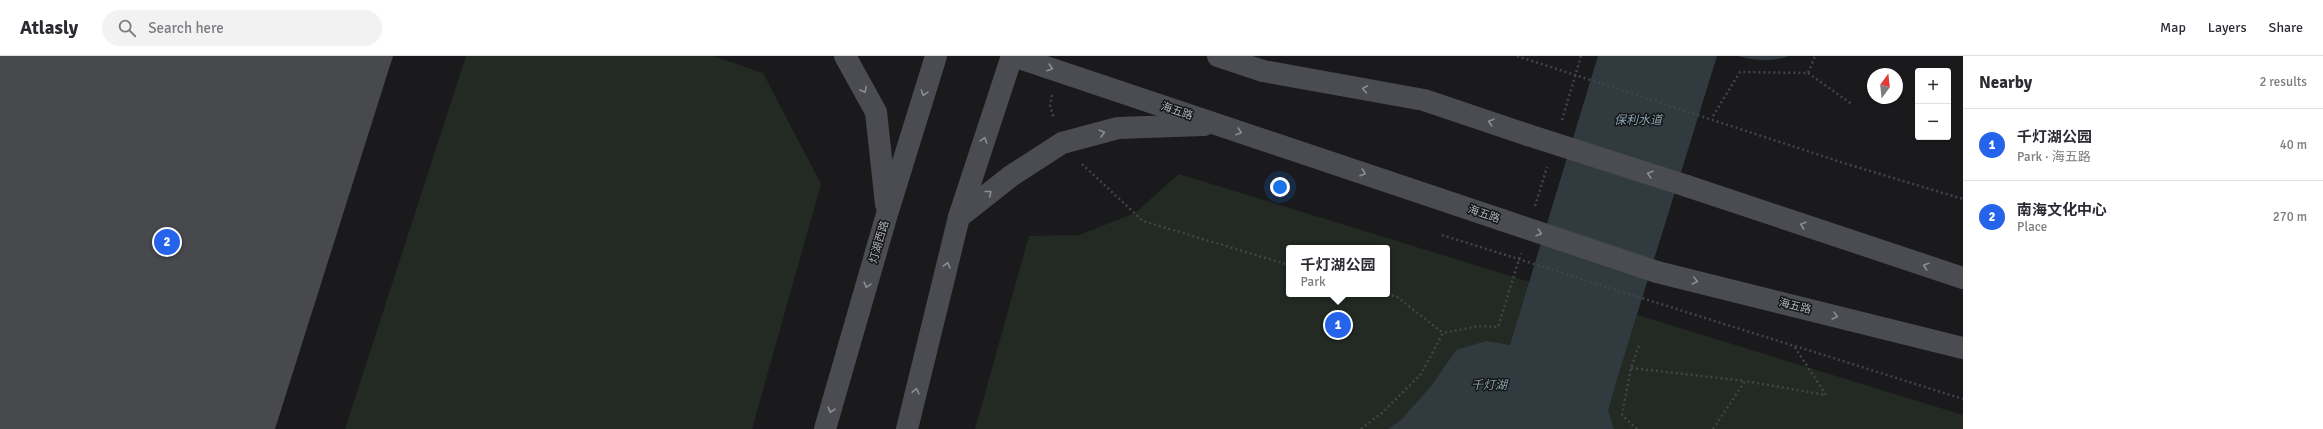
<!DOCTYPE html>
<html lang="en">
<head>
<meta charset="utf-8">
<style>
	:root { --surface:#fff; --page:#f2f2f3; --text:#2b2b33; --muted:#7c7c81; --line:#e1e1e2; --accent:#2563eb }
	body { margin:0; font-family:Signika,"Noto Sans SC",sans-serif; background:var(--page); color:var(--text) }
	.controls { position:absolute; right:12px; top:12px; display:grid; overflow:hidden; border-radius:4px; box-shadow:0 1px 3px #0004 }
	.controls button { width:36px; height:36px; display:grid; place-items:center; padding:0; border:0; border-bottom:1px solid var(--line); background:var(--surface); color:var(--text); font:20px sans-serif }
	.compass { position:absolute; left:1867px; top:12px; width:36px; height:36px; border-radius:50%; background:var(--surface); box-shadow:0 1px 3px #0004; rotate:15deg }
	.you { position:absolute; left:1280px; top:131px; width:14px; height:14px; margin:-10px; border:3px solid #fff; border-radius:50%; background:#1a73e8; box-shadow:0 0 0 6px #1a73e833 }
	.badge { display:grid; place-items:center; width:26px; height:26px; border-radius:50%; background:var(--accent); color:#fff; font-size:13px; font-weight:700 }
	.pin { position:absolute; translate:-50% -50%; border:2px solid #fff; box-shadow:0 1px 4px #0006 }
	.popup { position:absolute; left:1286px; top:189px; width:104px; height:52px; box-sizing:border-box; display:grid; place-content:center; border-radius:4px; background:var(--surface); filter:drop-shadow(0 1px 3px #0005); font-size:13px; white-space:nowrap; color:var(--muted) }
	.popup b { font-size:15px; color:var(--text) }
	.popup::after { content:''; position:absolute; left:50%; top:100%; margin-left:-8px; border:8px solid transparent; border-top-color:var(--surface) }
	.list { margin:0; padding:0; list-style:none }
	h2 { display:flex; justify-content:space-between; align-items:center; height:52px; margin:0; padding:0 16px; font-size:17px }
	h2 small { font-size:13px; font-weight:400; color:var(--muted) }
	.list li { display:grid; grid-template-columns:26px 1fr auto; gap:12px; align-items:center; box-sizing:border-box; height:72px; padding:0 16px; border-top:1px solid var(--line) }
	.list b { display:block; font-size:15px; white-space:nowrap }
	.list p { margin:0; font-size:13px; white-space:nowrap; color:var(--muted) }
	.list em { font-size:13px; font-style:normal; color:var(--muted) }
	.icon { flex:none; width:22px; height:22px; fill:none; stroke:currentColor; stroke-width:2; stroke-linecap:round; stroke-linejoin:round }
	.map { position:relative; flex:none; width:1963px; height:373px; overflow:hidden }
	header { display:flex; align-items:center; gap:24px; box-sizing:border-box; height:56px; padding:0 20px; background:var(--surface); border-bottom:1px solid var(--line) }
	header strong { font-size:19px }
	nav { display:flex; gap:22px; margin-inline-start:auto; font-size:14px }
	.search { width:280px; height:36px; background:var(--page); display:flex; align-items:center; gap:10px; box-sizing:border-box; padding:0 14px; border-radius:22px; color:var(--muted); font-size:15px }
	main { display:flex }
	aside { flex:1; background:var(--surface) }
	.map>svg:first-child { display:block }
</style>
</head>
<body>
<header>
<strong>Atlasly</strong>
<div class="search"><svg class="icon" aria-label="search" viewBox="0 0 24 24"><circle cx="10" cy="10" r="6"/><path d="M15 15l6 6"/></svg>Search here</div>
<nav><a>Map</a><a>Layers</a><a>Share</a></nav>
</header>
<main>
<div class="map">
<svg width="1963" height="373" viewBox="0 0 1963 373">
	<rect width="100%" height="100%" fill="#1a1a1c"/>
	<g fill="#222a23" fill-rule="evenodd">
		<polygon points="466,0 713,0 763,17 821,128 752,373 345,373"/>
		<path d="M1179 118 1963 359V373H975L1029 180 1079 179 1135 157ZM1289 192H1387V238H1289Z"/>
	</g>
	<g fill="#313a3f">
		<polygon points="1598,0 1717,0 1617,323 1608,355 1614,373 1388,373 1401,364 1432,329 1456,294 1486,285 1510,289"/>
		<path d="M1738 0H1789C1772 6 1756 5 1738 0Z"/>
	</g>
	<polygon fill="#47494c" points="0,0 393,0 275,373 0,373"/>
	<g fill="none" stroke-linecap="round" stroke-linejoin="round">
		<g stroke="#424448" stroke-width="2.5" stroke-dasharray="2 3" stroke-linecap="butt">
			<polyline points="1808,17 1853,49"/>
			<polyline points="1052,39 1050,49 1054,63"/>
			<polyline points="1713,60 1740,16 1808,17 1815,0"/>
			<polyline points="1562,64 1581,0"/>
			<polyline points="1082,108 1143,165 1289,209"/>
			<polyline points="1850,109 1963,143"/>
			<polyline points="1535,150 1547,111"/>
			<polyline points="1387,238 1397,241 1443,277"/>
			<polyline points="1795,290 1963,343"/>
			<polyline points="1631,312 1745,325"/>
			<polyline points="1361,373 1383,356 1421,318 1443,277 1479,270 1498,271 1521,197"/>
			<polyline points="1637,373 1622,359 1631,312 1639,289"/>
			<polyline points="1713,373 1745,325 1826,339 1794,290"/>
		</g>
		<g stroke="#4a4c51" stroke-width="22">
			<polyline points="845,0 876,56 886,148"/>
			<polyline points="1013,0 1502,164"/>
			<polyline points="1218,0 1263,15 1424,44 1528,79"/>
			<polyline points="1687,130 1963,222"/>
			<polyline points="959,161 1011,120 1062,87 1118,72 1204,69"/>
			<polyline points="1657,216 1963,292"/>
			<polyline points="825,373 887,158 936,0"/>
			<polyline points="907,373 959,161 1012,0"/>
		</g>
		<g stroke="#424448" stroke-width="2.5" stroke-dasharray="2 3" stroke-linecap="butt">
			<polyline points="1517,0 1850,109"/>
			<polyline points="1442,179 1794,290"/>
		</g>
		<g stroke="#4a4c51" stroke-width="22">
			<polyline points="1528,79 1687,130"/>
			<polyline points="1502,164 1657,216"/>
		</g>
	</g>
	<defs><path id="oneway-chevron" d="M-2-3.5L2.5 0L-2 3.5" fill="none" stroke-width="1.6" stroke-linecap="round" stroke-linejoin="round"/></defs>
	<g stroke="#8b8f95">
		<use href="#oneway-chevron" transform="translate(1050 12) rotate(18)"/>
		<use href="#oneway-chevron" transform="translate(1365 33) rotate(-170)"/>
		<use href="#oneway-chevron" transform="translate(864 34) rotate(61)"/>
		<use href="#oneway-chevron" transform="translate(924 37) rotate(107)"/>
		<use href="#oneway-chevron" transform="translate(1491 66) rotate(-162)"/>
		<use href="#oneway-chevron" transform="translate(1239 76) rotate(19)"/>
		<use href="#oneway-chevron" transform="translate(1102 77) rotate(-15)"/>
		<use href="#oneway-chevron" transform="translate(984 84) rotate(-72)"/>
		<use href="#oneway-chevron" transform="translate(1363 117) rotate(19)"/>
		<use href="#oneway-chevron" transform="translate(1650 118) rotate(-162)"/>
		<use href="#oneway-chevron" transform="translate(989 137) rotate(-39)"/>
		<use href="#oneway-chevron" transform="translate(1803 169) rotate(-162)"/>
		<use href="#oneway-chevron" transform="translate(1539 177) rotate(18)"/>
		<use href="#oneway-chevron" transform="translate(947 209) rotate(-76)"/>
		<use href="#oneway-chevron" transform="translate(1926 210) rotate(-162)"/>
		<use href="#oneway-chevron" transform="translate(1695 225) rotate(14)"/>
		<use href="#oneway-chevron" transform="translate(867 229) rotate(106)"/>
		<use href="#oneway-chevron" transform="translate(1835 260) rotate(14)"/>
		<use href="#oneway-chevron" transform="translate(916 335) rotate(-77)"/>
		<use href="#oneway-chevron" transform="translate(831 354) rotate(106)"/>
	</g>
	<g text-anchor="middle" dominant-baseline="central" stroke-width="3" stroke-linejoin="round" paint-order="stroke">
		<g font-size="11" fill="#aeb3ba" stroke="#151517">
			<text transform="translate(1177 55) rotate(19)">海五路</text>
			<text transform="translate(1484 158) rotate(19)">海五路</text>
			<text transform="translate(879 186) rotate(-74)">灯湖西路</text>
			<text transform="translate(1795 250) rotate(14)">海五路</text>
		</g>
		<g font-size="12" font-style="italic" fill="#88a3b2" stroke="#151517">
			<text x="1638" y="64">保利水道</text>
			<text x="1489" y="329">千灯湖</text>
		</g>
	</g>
</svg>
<div class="controls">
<button>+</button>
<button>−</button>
</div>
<svg class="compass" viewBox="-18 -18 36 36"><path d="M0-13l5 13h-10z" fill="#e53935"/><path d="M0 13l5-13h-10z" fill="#7c7c81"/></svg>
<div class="you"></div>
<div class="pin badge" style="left:1338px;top:269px">1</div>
<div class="popup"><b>千灯湖公园</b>Park</div>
<div class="pin badge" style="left:167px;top:186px">2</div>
</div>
<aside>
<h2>Nearby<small>2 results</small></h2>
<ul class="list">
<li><span class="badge">1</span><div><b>千灯湖公园</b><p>Park · 海五路</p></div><em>40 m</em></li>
<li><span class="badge">2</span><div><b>南海文化中心</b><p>Place</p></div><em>270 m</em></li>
</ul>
</aside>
</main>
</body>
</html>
